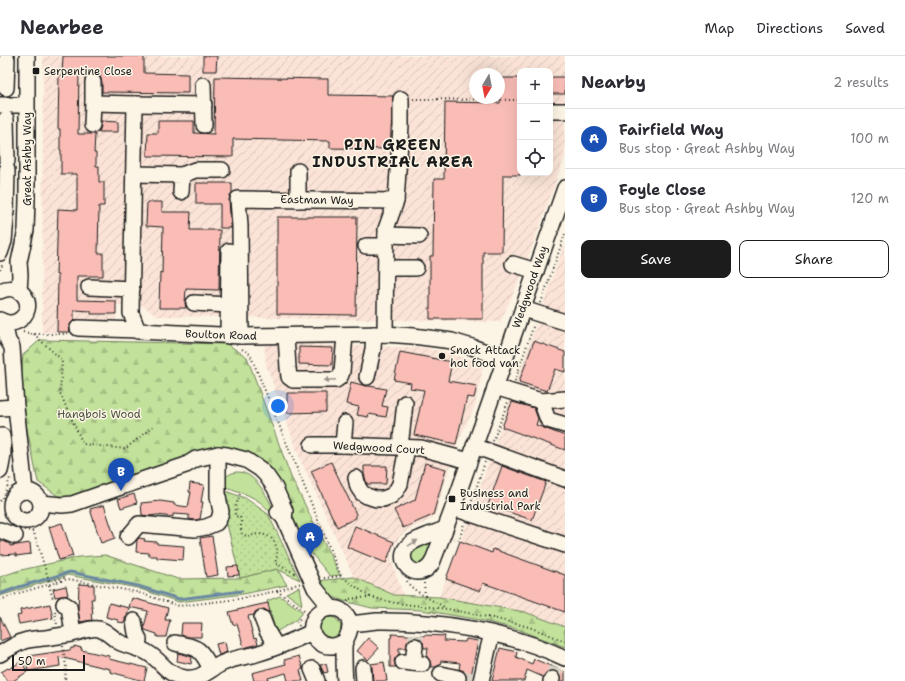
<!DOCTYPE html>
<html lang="en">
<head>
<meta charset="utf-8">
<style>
	:root { --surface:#fff; --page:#f7f7f7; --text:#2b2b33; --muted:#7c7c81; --line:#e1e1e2; --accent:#1c1c1c }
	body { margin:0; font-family:"Shantell Sans",sans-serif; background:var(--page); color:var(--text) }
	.controls { position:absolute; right:12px; top:12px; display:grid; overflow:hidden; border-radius:8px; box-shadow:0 4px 16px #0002 }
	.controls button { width:36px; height:36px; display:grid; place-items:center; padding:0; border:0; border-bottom:1px solid var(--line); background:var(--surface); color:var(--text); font:20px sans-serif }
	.compass { position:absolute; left:469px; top:12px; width:36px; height:36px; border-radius:50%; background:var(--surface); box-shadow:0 4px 16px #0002; rotate:190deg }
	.scale { position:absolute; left:12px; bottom:10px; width:73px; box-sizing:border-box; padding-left:4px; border:2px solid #1c1c1c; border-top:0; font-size:11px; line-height:14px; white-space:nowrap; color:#1c1c1c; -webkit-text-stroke:3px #fcf5e5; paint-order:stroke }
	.you { position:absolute; left:278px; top:350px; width:14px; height:14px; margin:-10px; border:3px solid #fff; border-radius:50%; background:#1a73e8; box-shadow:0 0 0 6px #1a73e833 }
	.badge { display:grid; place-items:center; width:26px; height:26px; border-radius:50%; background:var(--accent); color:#fff; font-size:13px; font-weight:700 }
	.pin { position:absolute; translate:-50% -33px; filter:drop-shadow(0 1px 2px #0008) }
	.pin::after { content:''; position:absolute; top:21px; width:14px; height:12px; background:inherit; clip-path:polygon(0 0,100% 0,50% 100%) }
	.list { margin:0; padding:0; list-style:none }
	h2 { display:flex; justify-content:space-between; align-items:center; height:52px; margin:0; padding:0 16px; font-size:17px }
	h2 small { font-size:13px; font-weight:400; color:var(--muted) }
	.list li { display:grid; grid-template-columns:26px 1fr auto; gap:12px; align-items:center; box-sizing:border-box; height:60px; padding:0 16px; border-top:1px solid var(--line) }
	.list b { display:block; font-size:15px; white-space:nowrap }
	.list p { margin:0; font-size:13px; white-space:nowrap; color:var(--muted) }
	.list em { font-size:13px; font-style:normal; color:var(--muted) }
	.actions { display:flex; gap:8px; padding:12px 16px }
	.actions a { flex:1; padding:9px 0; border:1px solid var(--accent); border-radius:8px; text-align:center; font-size:14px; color:var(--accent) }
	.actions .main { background:var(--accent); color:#fff }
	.icon { flex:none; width:22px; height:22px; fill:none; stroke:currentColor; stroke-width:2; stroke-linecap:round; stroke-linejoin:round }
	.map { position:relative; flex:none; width:565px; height:625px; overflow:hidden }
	header { display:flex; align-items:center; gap:24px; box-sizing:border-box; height:56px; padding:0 20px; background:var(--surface); border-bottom:1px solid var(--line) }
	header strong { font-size:19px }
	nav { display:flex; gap:22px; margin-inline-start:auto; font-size:14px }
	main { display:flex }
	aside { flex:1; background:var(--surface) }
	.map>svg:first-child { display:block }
</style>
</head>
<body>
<header>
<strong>Nearbee</strong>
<nav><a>Map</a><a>Directions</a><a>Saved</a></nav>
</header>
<main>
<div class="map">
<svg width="565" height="625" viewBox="0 0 565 625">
	<defs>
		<pattern id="industrial-furrows" width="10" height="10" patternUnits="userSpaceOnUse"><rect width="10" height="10" fill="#fbe4d7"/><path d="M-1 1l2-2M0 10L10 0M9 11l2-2" fill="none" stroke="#d7c3b8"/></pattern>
		<pattern id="forest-firs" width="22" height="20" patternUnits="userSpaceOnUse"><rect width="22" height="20" fill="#c2e29b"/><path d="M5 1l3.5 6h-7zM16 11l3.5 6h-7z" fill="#a6c185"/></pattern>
		<pattern id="park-dots" width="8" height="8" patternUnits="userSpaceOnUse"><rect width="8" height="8" fill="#c2e29b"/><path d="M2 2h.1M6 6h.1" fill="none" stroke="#a6c185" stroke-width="1.8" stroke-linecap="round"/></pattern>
	</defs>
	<rect width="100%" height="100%" fill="#fcf5e5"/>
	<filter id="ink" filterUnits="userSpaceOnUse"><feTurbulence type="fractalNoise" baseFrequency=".025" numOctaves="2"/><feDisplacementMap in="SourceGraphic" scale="8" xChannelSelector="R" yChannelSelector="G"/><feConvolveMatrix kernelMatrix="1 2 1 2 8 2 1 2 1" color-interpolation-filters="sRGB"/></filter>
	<g filter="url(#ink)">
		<g fill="url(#industrial-furrows)" fill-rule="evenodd">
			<path d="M43 0H565V100L522 219 500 266 157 260 141 249H117L115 278 42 276ZM520 15H550V117H520ZM475 18H499V42H475Z"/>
			<polygon points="565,186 565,571 525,556 439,541 446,523 475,446"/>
			<polygon points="264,287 406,291 425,292 445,296 484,308 475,350 457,388 435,459 432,463 406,475 399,481 394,491 391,499 392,506 403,539 394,539 354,521 300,403 266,309"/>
		</g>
		<g fill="#c2e29b" stroke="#6f7f5c">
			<path d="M236 416C255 415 266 439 274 454L270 456C259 441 239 435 222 430 224 422 227 418 236 416Z"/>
			<polygon points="431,485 433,488 426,506 418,510 410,505 411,496 413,493"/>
			<polygon points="299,531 302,549 286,537"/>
			<polygon points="280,540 302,555 302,558 296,564 276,576 267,545"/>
			<circle cx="330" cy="572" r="11"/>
		</g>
		<g fill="url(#forest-firs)" stroke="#6f7f5c">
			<polygon points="40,284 227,288 247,301 291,421 340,519 330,520 302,486 281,428 268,409 245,397 82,442 58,440 38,426 20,339 23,299"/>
			<polygon points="105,499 178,523 240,522 277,513 287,529 243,538 179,546 137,532 68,519 19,534 0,540 0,521 17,515 79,501"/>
			<polygon points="354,521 394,539 439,541 525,556 565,571 565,591 517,573 475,563 421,554 372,552 344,545 330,540 317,525"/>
		</g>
		<polygon fill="url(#park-dots)" stroke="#6f7f5c" points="225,435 245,442 268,458 300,524 277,513 240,522 225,460"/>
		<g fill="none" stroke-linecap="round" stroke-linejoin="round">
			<polyline stroke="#6b87a2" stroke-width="3" points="0,538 19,531 70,516 138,530 179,543 242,535"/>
		</g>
		<g fill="#f9bdb6" stroke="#1c1c1c">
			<polygon points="63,0 144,0 144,17 188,18 188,37 102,36 102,26 100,20 100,14 79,14 78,78 95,78 94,97 96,97 96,110 99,110 99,126 104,126 104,150 99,150 98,197 103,197 103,220 77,220 77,244 116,245 116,258 91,258 91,255 74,254 74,264 71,267 69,271 70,276 57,276 58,219 56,219 58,153 77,154 77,118 61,118 61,94 60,94 60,73 58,73 59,19 62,19"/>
			<polygon points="203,0 217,0 216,15 203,15"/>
			<polygon points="215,21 328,23 328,39 393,40 390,93 330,92 330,85 233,83 233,101 147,100 148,77 158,77 158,65 194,65 194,77 214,78"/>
			<rect x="550" y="21" width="15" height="17"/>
			<polygon points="500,22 520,22 520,119 503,119 502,196 483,196 483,263 430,263 430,200 433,200 434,123 444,123 445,46 500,47"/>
			<polygon points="101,65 118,66 118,76 99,76 101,70"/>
			<polygon points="196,127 232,127 232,137 230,139 229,144 231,172 220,172 220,148 196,148"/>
			<polygon points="147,146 162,146 162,156 191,156 190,174 220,174 219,234 186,233 185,247 186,252 159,252 160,216 162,217 163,171 146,170"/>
			<polygon points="277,161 357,161 356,259 277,258"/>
			<polygon points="534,285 565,296 565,316 555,313 547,335 519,326"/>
			<polygon points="299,291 333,292 332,309 299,308"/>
			<polygon points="400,296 452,306 448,325 477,330 474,342 467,341 456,388 414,379 424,334 410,332 411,327 394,324"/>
			<polygon points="351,326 366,330 369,330 386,333 382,350 388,351 386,361 369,358 368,361 357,359 359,351 346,348"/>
			<polygon points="287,337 326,337 326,356 287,357"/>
			<polygon points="512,346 534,352 538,363 536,369 565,380 565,394 502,371"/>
			<polygon points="331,406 356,458 356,462 337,471 311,415"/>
			<polygon points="425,407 446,413 433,459 403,472 394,454 415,444"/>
			<polygon points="364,410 387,410 386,428 367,428 364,418"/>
			<polygon points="502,410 546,426 532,464 488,449"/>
			<polygon points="190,427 204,429 201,446 203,446 200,463 195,464 189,463 189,459 173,458 173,461 157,459 149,460 142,459 141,447 160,445 174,447 174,449 188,451 191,436 189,436"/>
			<polygon points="134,438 137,447 121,452 118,443"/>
			<polygon points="104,449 115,482 101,487 90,453"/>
			<polygon points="62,467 73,500 59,504 49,471"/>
			<polygon points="355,470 394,486 386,507 347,491"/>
			<polygon points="212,480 218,519 206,521 200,482"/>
			<polygon points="139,482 145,483 144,485 157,486 157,488 184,490 183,504 157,502 157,500 149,500 149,497 136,496 137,484"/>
			<polygon points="0,485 3,485 10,488 10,490 30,487 31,498 16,500 16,498 0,499"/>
			<polygon points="460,485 492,497 493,493 565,519 565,556 483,527 480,535 446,523"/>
			<polygon points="238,510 239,519 228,520 227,511"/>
			<polygon points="79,528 94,529 94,543 91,543 93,558 91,557 92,564 80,566 78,554"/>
			<polygon points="66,530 68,539 55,541 53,533"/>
			<polygon points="132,542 168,552 165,564 170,564 166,581 157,581 157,578 145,574 144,571 148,555 129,551"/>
			<polygon points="109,547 129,552 127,559 125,562 125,567 118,566 118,564 106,561"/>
			<polygon points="268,547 270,556 269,556 264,553 259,554 255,556 254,559 248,560 254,583 256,582 258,588 244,592 237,568 233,569 229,556 254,550"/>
			<polygon points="50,548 53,562 19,568 17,560 21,559 20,554"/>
			<polygon points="0,561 10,581 0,585"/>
			<polygon points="182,567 202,567 201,581 189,581 181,579"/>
			<polygon points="392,578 424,580 424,579 445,580 444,585 465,586 466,583 478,585 470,625 466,625 466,619 464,615 459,613 460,607 441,605 440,609 435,611 430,611 431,609 430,605 427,601 428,592 424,592 423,586 420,583 416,581 412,582 408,584 406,592 399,592 399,598 396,601 394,605 396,611 390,611 390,582 391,582"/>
			<polygon points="368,582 379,592 368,604 357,595"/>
			<polygon points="225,586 227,596 219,599 216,588"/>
			<polygon points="74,590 82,592 81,594 109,600 109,603 147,612 144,625 110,616 110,613 59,601 60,610 28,615 26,603 29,601 28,600 70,594 71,592 74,592"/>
			<polygon points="500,592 517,596 516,601 532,608 534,603 565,616 565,625 561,625 561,622 559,618 556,615 552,614 547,616 543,621 527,614 524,625 492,625"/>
			<polygon points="178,597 192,601 191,608 177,605"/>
			<polygon points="299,600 303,613 300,614 303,625 288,625 286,617 268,622 269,625 254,625 252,617 286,608 284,604"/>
			<polygon points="22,605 27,616 13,625 7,625 1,616 8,612 9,613"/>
			<polygon points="384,606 387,625 373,625 372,611 371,608"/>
			<polygon points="326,608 328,616 324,617 320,609"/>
		</g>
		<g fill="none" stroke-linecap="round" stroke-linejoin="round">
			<g stroke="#dad4c7" stroke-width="15" stroke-dasharray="15 8" stroke-linecap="butt">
				<polyline points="415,590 416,579"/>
				<polyline points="458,622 472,624"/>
				<polyline points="552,623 556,612"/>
			</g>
			<defs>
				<g id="minor">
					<polyline points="203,29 204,69"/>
					<polyline points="6,32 7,3"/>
					<polyline points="93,47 135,48 204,49"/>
					<polyline points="135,48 131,257 138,275 241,280 385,278 413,280 452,285 472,291 505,303"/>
					<polyline points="0,49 26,49"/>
					<polyline points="550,55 565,55"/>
					<polyline points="6,63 7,105"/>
					<polyline points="92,69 93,47 93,26"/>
					<polyline points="134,118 182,119 181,136"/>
					<polyline points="182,119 195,114 222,114"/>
					<polyline points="298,144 298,115"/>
					<polyline points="6,156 7,114"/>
					<polyline points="386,179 419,180"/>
					<polyline points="366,190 386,190"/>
					<polyline points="0,197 4,185 6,162"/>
					<polyline points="513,208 536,215"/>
					<polyline points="386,212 416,212"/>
					<polyline points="89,231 132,233"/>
					<path d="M0 235C22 224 39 252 18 265 12 268 6 268 0 264"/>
					<polyline points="19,235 20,219 19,206 26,174 27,144 27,0"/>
					<polyline points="194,247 228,249"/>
					<polyline points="523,253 565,266"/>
					<polyline points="4,266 8,285 12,291 16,351 25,435"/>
					<polyline points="78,272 138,274"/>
					<polyline points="385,278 386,173 396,145 401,70 401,43"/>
					<polyline points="228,280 229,195"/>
					<polyline points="241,280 240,170 238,143 396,145"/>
					<polyline points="286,280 288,312 289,321 293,324 336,324 340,321 342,316 345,279"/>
					<polyline points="367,321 373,293 374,278"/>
					<polyline points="495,331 541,345 565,343"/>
					<polyline points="541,345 548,364 565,369"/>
					<polyline points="0,352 16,351"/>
					<polyline points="312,389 343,389 421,392 469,405"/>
					<polyline points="343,389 345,367"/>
					<polyline points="474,390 565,423"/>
					<polyline points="400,391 405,347"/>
					<path d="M0 415C3 403 4 391 2 380"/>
					<polyline points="356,422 358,431 362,437 367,440 376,443 383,443 391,440 396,435 400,428 407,392"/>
					<circle cx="26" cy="450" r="15"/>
					<polyline points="41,447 62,449 72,448 118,432 186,409 196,403 218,398 227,399 246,404 260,413 266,419 275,432 285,455 284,462"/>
					<polyline points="453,452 565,489"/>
					<polyline points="278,456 284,462 315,532 331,552"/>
					<path d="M445 473C435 477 417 482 410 488 391 503 417 530 432 507 439 489 446 471 453 452L565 132"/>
					<polyline points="0,474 15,480"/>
					<polyline points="128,481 139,468 195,473 206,471 216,467 219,463 221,456 218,440 218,398"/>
					<polyline points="64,548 69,551 73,577"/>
					<polyline points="262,562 267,575 276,590"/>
					<polyline points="134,565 136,577 139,583 138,593"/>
					<path d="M350 568C359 567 368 566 377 565 438 564 510 576 565 602"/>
					<path d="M344 586C340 588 336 590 332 590 321 591 310 581 312 569 315 548 347 546 350 568 351 575 347 580 345 586 344 588 344 592 344 595 344 605 344 615 345 625"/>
					<path d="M175 587C198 592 200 591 211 613"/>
					<path d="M0 598C8 593 16 588 24 585 33 582 42 583 51 581 58 580 65 579 72 578 81 576 90 571 99 573 107 575 112 582 119 586 128 591 139 591 148 597 162 605 166 619 185 622 202 624 209 613 223 607 232 603 243 601 253 599 273 593 293 585 312 576"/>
					<polyline points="403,606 422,608"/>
					<polyline points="413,607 415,590"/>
					<polyline points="363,612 364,625"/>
					<polyline points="312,613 317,625"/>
					<polyline points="441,618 458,622"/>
					<polyline points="481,625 488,593 492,578"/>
					<polyline points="551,625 552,623"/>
				</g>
			</defs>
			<use href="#minor" stroke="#1c1c1c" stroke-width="18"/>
			<g stroke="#1c1c1c" stroke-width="2" stroke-dasharray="1 3" stroke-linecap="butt">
				<polyline points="413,43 520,44"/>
				<polyline points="0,214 3,208"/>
				<polyline points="541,247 565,178"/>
				<polyline points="23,276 34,278 68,278"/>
				<polyline points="34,278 40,284 62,304 60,337 83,388 125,393 155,369"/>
				<polyline points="242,293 250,298 341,520 370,541"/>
				<polyline points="515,325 534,268"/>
				<polyline points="493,385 508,346"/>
				<path d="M240 438 236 449 235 460 240 461C242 467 240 473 242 478L248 481C267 472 283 486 275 507L286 513 295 517"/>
				<polyline points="0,445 4,441 10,422"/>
				<polyline points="472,445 485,406"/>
				<polyline points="24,474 32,475 34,477 49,525 64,522 65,524"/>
				<polyline points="454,482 459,484 464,468"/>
				<polyline points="324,522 341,520"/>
				<path d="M407 525C411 535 436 546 446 552"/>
				<polyline points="424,527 425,540"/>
				<polyline points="49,529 53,543"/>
				<polyline points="277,535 304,554"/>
				<polyline points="0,544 19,537 68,523 136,536 179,550 238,543 277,535 301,527"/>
				<polyline points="348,545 348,543 370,541 395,547 448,553 493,562 529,571 565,585"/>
				<polyline points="55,555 57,569"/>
				<polyline points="299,570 297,565 301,562"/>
				<polyline points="63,590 66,611 65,625"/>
			</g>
			<use href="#minor" stroke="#fcf5e5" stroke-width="15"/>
		</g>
		<defs><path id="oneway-solid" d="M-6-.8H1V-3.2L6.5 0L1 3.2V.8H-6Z"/></defs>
		<g fill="#97938b">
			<use href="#oneway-solid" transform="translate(330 324) rotate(178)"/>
			<use href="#oneway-solid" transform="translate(413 487) rotate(-31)"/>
		</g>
	</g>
	<g fill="#1c1c1c" stroke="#fcf5e5" stroke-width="1.5">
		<rect x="32" y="11" width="8" height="8" rx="2"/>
		<circle cx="442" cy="300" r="4"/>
		<rect x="448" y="439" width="8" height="8" rx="2"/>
	</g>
	<g text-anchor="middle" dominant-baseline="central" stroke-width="3" stroke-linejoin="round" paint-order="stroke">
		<g font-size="11" fill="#1c1c1c" stroke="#fcf5e5" text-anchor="start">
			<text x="44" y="15">Serpentine Close</text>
			<text x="450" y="294">Snack Attack<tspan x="450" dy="13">hot food van</tspan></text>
			<text x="460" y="437">Business and<tspan x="460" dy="13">Industrial Park</tspan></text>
		</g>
		<g font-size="11" fill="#1c1c1c" stroke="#fcf5e5">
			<text transform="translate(27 103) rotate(-90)">Great Ashby Way</text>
			<text transform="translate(317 144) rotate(1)">Eastman Way</text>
			<text transform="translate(530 231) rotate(-71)">Wedgwood Way</text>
			<text transform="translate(221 279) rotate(2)">Boulton Road</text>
			<text transform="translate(379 392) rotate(3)">Wedgwood Court</text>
		</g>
		<g font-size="11" fill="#4e5742" stroke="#fcf5e5">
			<text x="99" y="358">Hangbois Wood</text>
		</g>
		<g font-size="15" font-weight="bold" letter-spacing="1" fill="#1c1c1c" stroke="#fcf5e5">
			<text x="393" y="89">PIN GREEN<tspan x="393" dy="17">INDUSTRIAL AREA</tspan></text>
		</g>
	</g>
</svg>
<div class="controls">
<button>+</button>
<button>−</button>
<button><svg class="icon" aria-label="locate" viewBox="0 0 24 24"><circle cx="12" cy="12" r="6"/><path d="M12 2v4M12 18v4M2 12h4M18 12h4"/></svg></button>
</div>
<svg class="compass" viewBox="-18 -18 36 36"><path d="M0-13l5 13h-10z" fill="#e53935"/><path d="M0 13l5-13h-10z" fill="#7c7c81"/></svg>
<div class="scale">50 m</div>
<div class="you"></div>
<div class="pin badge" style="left:310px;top:500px;background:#1a4fb4">A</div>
<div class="pin badge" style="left:121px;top:435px;background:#1a4fb4">B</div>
</div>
<aside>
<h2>Nearby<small>2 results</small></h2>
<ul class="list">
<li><span class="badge" style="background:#1a4fb4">A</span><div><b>Fairfield Way</b><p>Bus stop · Great Ashby Way</p></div><em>100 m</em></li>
<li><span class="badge" style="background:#1a4fb4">B</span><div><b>Foyle Close</b><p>Bus stop · Great Ashby Way</p></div><em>120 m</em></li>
</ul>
<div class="actions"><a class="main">Save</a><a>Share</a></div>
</aside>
</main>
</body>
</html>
